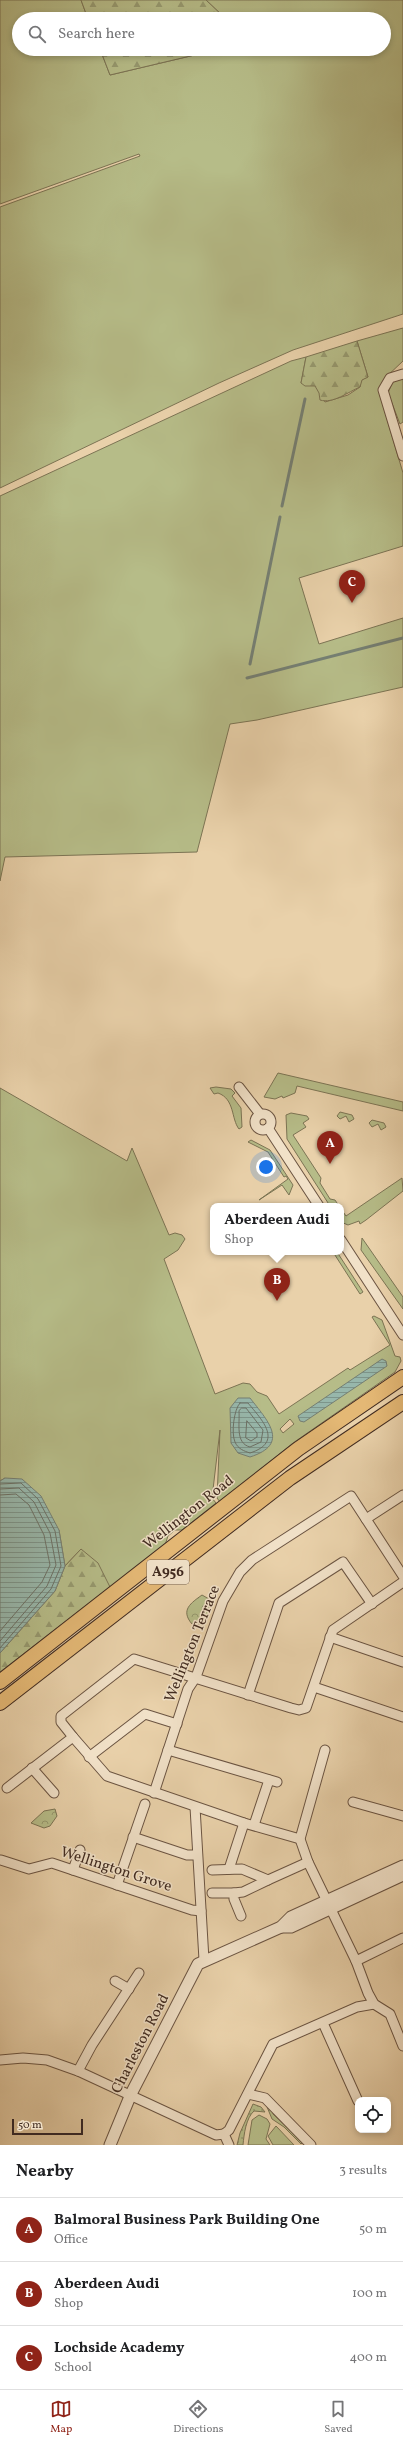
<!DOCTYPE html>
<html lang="en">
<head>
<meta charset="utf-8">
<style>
	:root { --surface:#fff; --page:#f2f2f2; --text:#202124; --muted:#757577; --line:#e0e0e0; --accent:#8f2418 }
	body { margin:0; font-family:Vollkorn,serif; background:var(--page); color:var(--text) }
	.controls { position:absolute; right:12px; bottom:12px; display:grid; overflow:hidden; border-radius:8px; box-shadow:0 2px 6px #0003 }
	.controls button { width:36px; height:36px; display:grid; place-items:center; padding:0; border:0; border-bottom:1px solid var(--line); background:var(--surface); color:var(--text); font:20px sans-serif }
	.scale { position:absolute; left:12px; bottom:10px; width:71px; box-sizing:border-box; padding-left:4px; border:2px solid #412b20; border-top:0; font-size:11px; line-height:14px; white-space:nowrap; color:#412b20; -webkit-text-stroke:3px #f1e1c8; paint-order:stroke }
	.you { position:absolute; left:266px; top:1167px; width:14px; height:14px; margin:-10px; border:3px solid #fff; border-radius:50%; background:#1a73e8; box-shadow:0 0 0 6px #1a73e833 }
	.badge { display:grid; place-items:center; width:26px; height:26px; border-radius:50%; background:var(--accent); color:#fff; font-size:13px; font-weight:700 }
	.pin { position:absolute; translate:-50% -33px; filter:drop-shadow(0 1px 2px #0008) }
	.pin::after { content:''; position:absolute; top:21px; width:14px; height:12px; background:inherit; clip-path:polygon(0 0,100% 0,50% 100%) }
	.popup { position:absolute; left:210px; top:1203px; width:134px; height:52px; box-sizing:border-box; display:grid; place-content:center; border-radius:8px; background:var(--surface); filter:drop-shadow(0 1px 3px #0005); font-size:13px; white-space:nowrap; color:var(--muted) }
	.popup b { font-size:15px; color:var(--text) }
	.popup::after { content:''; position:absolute; left:50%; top:100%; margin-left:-8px; border:8px solid transparent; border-top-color:var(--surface) }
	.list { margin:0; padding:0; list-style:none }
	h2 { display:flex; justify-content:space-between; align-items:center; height:52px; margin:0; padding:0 16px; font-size:17px }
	h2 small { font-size:13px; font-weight:400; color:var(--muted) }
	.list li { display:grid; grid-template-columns:26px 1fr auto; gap:12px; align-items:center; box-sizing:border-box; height:64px; padding:0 16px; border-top:1px solid var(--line) }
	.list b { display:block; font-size:15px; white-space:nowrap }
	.list p { margin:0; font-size:13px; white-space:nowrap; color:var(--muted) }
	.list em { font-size:13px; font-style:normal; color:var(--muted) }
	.icon { flex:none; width:22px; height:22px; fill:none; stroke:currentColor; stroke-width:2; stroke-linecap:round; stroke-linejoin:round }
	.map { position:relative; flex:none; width:403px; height:2145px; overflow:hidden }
	.search { position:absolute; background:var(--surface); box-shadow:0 2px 6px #0003; left:12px; right:12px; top:12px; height:44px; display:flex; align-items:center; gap:10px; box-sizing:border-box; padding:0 14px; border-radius:22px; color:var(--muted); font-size:15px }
	.sheet { height:244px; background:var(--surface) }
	nav { display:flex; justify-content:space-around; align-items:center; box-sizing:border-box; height:56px; border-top:1px solid var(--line); background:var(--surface); font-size:11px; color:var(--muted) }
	nav a { display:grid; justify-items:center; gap:2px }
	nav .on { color:var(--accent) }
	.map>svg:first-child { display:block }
</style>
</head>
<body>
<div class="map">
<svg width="403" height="2145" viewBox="0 0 403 2145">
	<defs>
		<pattern id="forest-firs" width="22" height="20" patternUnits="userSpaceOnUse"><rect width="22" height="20" fill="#b6bc88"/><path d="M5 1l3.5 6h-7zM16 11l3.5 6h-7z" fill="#96996f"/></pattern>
		<pattern id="park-crowns" width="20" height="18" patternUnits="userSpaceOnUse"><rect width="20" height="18" fill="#b6bc88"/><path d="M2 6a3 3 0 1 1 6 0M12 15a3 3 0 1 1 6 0" fill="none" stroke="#96996f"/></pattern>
		<pattern id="garden-dots" width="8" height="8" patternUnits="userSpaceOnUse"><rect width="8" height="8" fill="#b6bc88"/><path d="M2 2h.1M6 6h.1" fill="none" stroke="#96996f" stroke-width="1.8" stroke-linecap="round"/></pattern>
		<pattern id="water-rules" width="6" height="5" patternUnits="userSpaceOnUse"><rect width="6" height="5" fill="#97b7ab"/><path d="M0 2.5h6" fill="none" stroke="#7d958b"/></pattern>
	</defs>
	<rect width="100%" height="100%" fill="#e9d1aa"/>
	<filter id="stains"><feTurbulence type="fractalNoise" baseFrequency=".005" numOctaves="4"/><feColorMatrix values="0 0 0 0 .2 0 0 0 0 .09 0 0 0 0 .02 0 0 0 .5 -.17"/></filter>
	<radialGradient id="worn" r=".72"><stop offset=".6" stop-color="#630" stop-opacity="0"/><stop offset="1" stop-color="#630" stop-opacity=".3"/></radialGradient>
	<g fill="#b6bc88" stroke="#7c7454" fill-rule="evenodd">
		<polygon points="0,0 81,0 88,19 19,19 19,49 100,49 110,75 220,49 384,49 384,19 226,19 206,0 403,0 403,314 293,350 219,383 0,488 0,207 140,156 139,154 0,204"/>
		<polygon points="403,328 403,361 384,379 379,392 403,473 403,546 299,578 319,644 403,618 403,687 257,720 230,724 197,852 5,857 0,881 0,496 291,361 306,357 301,383 315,385 325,402 348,395 360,387 361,380 368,377 357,341"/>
		<polygon points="403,378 403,422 400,424 388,393 393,381"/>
		<polygon points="278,1073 403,1102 403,1111 297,1086 295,1093 283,1098 282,1096 275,1099 264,1097"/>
		<path d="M216 1087 231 1089 235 1093 232 1096 241 1108 242 1127 239 1129C231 1119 235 1099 218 1093L214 1094 210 1088Z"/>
		<path d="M0 1088 127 1161 132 1148 169 1235 175 1233 182 1235 185 1239 178 1250 164 1259 215 1394 243 1383 250 1384 257 1392 267 1396 279 1414 348 1368 350 1370 390 1345 372 1317 374 1316 382 1320 395 1356 400 1357 401 1361 395 1372 293 1443 220 1502 217 1498 220 1430 212 1498 216 1503 182 1530H175L168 1536 165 1545 110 1587 81 1549 65 1566 59 1530 5 1478 0 1481ZM290 1419 294 1424 283 1433 280 1429Z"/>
		<polygon points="340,1112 352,1115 354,1119 349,1122 346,1116 340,1119 337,1116"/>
		<polygon points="291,1113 307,1116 309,1119 303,1123 306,1127 293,1135 321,1178 320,1183 330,1199 335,1200 339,1206 330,1206 287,1139 286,1115"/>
		<polygon points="372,1120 384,1123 386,1127 381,1130 378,1124 372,1127 369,1123"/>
		<polygon points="251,1140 270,1150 293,1185 289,1195 282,1185 259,1200 288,1179 286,1176 284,1177 268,1152 248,1142"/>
		<polygon points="402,1178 403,1191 366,1220 360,1224 359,1221 348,1225 341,1222 341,1209 346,1216"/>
		<polygon points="362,1238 403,1297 403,1309 361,1250"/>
		<polygon points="333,1252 337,1252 363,1292 360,1294"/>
		<polygon points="259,2115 267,2119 270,2124 266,2139 270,2145 248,2145 252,2120"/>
		<polygon points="276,2126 294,2145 273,2145 268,2136"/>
	</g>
	<g fill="url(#forest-firs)" stroke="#7c7454">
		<polygon points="81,0 206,0 226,19 88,19"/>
		<polygon points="100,49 220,49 110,75"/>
		<path d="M357 341 368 377 362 380 360 387C348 392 333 404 320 400L319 393 315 386H305L301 383 306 357Z"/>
		<polygon points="81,1549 98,1563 110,1587 0,1672 0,1653 55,1591 65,1566"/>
	</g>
	<g fill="url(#park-crowns)" stroke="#7c7454">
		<path d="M202 1595 209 1599 211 1608 203 1624H192C180 1610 191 1603 202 1595Z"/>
		<polygon points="55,1809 57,1816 50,1826 44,1828 31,1823 44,1811"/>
	</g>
	<g fill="url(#garden-dots)" stroke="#7c7454">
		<polygon points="265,2102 272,2107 273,2114 303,2142 301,2144 284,2127 272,2119"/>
		<path d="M253 2104 261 2107 265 2112 254 2111C246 2118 244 2134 243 2145H237L240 2133Z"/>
	</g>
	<g fill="url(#water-rules)" stroke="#757f73">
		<polygon points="382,1359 386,1361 387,1366 304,1422 300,1421 298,1416"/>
		<path d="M238 1398H250C267 1420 291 1444 250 1457L238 1453 231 1443 230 1408Z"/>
		<polygon points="5,1478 22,1479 41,1496 59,1530 65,1566 55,1591 0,1653 0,1481"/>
	</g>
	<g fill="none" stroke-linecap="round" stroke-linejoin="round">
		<g stroke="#6c7166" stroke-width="1">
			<path d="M240 1403H248C262 1420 284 1442 250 1453 244 1451 238 1449 235 1442 231 1433 234 1409 240 1403Z"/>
			<path d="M242 1408H246L263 1430 261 1442 250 1447C235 1443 240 1424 239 1411Z"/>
			<polygon points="247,1421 257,1433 257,1437 251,1441 246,1438"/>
			<polyline points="0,1484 21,1483 38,1499 55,1531 61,1566 51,1589 0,1648"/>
			<polyline points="0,1489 19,1488 34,1502 50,1533 56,1565 47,1586 0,1641"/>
			<polyline points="0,1495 16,1494 29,1505 44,1535 50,1565 42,1582 0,1631"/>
		</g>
		<g stroke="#757f73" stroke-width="3">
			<polyline points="282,506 305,399"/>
			<polyline points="250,664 280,517"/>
			<polyline points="247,678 403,638"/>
		</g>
		<defs>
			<g id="minor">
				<polyline points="403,374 390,378 383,390 403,456"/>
				<polyline points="239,1087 260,1114"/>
				<circle cx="263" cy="1122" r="8"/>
				<polyline points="268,1128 319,1206"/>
				<polyline points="341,1240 403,1335"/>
				<polyline points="366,1519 403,1495"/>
				<polyline points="330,1637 403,1662"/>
				<polyline points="314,1687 403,1717"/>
				<polyline points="248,1695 279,1603 343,1562 372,1604"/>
				<polyline points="168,1750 277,1782"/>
				<polyline points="325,1750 300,1839 308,1862 356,1961 368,1993 374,2004 390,2014 403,2046"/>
				<polyline points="89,1757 145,1714 177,1724"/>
				<polyline points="32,1768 54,1793"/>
				<polyline points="7,1788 73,1737"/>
				<polyline points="154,1793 188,1689 196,1677 223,1601 240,1572 252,1560 351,1496 403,1576"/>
				<polyline points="353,1802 403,1816"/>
				<polyline points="195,1807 204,1960"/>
				<polyline points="254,1825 269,1780"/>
				<polyline points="133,1837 187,1855 197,1855"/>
				<polyline points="300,1839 244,1823 107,1776 73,1737 61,1722 61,1716 134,1659 291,1708 299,1710 306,1708 333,1630 403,1582"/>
				<polyline points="1,1860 29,1869 52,1863 192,1910 201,1911"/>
				<polyline points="229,1869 244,1823"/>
				<polyline points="73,1870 80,1850"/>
				<polyline points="212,1870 242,1869 268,1880 308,1862"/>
				<polyline points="117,1885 145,1804"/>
				<polyline points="212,1893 234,1893"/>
				<polyline points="241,1916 234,1899 234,1893 243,1892 268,1880"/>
				<polyline points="356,1961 403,1938"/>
				<polyline points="115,1981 129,1989"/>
				<polyline points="323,2023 358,2101"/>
				<polyline points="0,2060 23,2058 47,2060 78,2071 216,2135 224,2134"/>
				<polyline points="78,2071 92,2045 139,1973"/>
				<polyline points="248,2094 265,2098 311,2145"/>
				<polyline points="224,2134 229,2130 273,2044 357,2007 374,2004"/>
				<polyline points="224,2134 229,2145"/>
			</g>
			<g id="tertiary">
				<polyline points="281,1927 291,1927 403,1875"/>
				<polyline points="110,2145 131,2094 198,1964 281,1927 291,1917 403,1866"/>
			</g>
			<g id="primary">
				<polyline points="0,1682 298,1449 403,1377"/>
				<polyline points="0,1703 290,1478 403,1402"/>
			</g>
		</defs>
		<use href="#minor" stroke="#6b5442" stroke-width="11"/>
		<use href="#tertiary" stroke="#6b5442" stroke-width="13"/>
		<use href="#primary" stroke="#412b20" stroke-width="16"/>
		<use href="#minor" stroke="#f1e1c8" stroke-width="9"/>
		<use href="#tertiary" stroke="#f1e1c8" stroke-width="11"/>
		<use href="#primary" stroke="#e4b875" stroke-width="14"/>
	</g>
	<g text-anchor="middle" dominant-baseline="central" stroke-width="3" stroke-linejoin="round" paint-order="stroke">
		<rect fill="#f1e1c8" stroke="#766252" stroke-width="1" x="147" y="1560" width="42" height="24" rx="3"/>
		<g font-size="14" font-weight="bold" fill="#412b20">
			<text x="168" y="1572">A956</text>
		</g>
		<g font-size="15" fill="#412b20" stroke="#f1e1c8">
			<text transform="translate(189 1513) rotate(-38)">Wellington Road</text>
			<text transform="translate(193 1644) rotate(-68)">Wellington Terrace</text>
			<text transform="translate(116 1870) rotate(18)">Wellington Grove</text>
			<text transform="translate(141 2044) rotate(-63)">Charleston Road</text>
		</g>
	</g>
	<rect width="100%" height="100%" filter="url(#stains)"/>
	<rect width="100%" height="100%" fill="url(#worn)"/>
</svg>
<div class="controls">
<button><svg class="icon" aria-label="locate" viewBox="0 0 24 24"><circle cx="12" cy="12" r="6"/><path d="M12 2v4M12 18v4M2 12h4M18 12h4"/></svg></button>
</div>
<div class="scale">50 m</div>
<div class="you"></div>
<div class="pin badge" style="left:330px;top:1164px">A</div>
<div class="pin badge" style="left:277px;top:1301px">B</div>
<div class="popup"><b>Aberdeen Audi</b>Shop</div>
<div class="pin badge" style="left:352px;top:603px">C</div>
<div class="search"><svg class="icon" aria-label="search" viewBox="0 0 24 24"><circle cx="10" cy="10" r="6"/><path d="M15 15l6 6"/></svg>Search here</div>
</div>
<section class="sheet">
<h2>Nearby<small>3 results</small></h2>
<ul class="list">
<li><span class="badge">A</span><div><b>Balmoral Business Park Building One</b><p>Office</p></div><em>50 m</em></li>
<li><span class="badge">B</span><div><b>Aberdeen Audi</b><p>Shop</p></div><em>100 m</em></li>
<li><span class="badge">C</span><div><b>Lochside Academy</b><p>School</p></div><em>400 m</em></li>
</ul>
</section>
<nav>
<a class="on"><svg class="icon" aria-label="map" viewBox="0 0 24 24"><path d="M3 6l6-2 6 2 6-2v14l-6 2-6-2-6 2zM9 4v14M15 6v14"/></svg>Map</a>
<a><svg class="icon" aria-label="directions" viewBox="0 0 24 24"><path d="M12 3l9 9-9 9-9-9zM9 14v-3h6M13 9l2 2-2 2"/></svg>Directions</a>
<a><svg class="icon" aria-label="saved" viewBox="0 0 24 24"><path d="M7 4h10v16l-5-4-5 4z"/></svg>Saved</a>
</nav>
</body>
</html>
